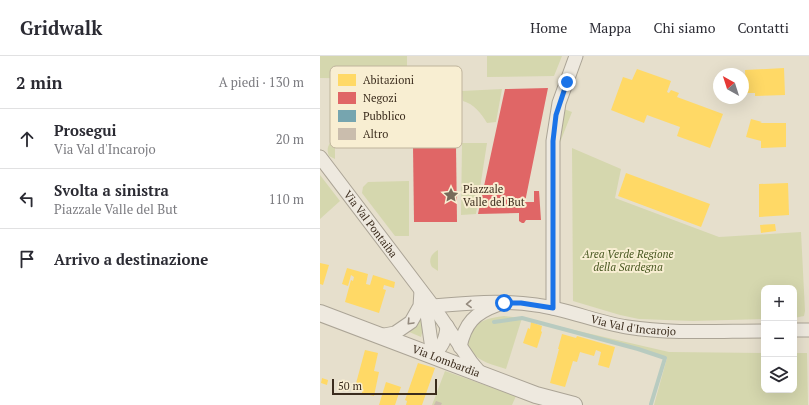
<!DOCTYPE html>
<html lang="it">
<head>
<meta charset="utf-8">
<style>
	:root { --surface:#fff; --page:#f7f7f7; --text:#2b2b33; --muted:#7c7c81; --line:#e1e1e2 }
	body { margin:0; font-family:"PT Serif",serif; background:var(--page); color:var(--text) }
	.controls { position:absolute; right:12px; bottom:12px; display:grid; overflow:hidden; border-radius:8px; box-shadow:0 4px 16px #0002 }
	.controls button { width:36px; height:36px; display:grid; place-items:center; padding:0; border:0; border-bottom:1px solid var(--line); background:var(--surface); color:var(--text); font:20px sans-serif }
	.compass { position:absolute; left:393px; top:12px; width:36px; height:36px; border-radius:50%; background:var(--surface); box-shadow:0 4px 16px #0002; rotate:321deg }
	.scale { position:absolute; left:12px; bottom:10px; width:105px; box-sizing:border-box; padding-left:4px; border:2px solid #3b2c1d; border-top:0; font-size:11px; line-height:14px; white-space:nowrap; color:#3b2c1d; -webkit-text-stroke:3px #f8eed2; paint-order:stroke }
	.stop { position:absolute; width:12px; height:12px; margin:-9px; border:3px solid #1a73e8; border-radius:50%; background:#fff }
	.stop.end { background:#1a73e8; border-color:#fff; box-shadow:0 1px 4px #0008 }
	.list { margin:0; padding:0; list-style:none }
	h2 { display:flex; justify-content:space-between; align-items:center; height:52px; margin:0; padding:0 16px; font-size:17px }
	h2 small { font-size:13px; font-weight:400; color:var(--muted) }
	.list li { display:grid; grid-template-columns:26px 1fr auto; gap:12px; align-items:center; box-sizing:border-box; height:60px; padding:0 16px; border-top:1px solid var(--line) }
	.list b { display:block; font-size:15px; white-space:nowrap }
	.list p { margin:0; font-size:13px; white-space:nowrap; color:var(--muted) }
	.list em { font-size:13px; font-style:normal; color:var(--muted) }
	.icon { flex:none; width:22px; height:22px; fill:none; stroke:currentColor; stroke-width:2; stroke-linecap:round; stroke-linejoin:round }
	.map { position:relative; flex:none; width:489px; height:349px; overflow:hidden }
	header { display:flex; align-items:center; gap:24px; box-sizing:border-box; height:56px; padding:0 20px; background:var(--surface); border-bottom:1px solid var(--line) }
	header strong { font-size:19px }
	nav { display:flex; gap:22px; margin-inline-start:auto; font-size:14px }
	main { display:flex }
	aside { flex:1; background:var(--surface) }
	.map>svg:first-child { display:block }
</style>
</head>
<body>
<header>
<strong>Gridwalk</strong>
<nav><a>Home</a><a>Mappa</a><a>Chi siamo</a><a>Contatti</a></nav>
</header>
<main>
<aside>
<h2>2 min<small>A piedi · 130 m</small></h2>
<ul class="list">
<li><svg class="icon" aria-label="ahead" viewBox="0 0 24 24"><path d="M12 20V5M6 11l6-6 6 6"/></svg><div><b>Prosegui</b><p>Via Val d'Incarojo</p></div><em>20 m</em></li>
<li><svg class="icon" aria-label="left" viewBox="0 0 24 24"><path d="M17 20v-9H6M10 6l-5 5 5 5"/></svg><div><b>Svolta a sinistra</b><p>Piazzale Valle del But</p></div><em>110 m</em></li>
<li><svg class="icon" aria-label="arrive" viewBox="0 0 24 24"><path d="M6 21V4h12l-3 4 3 4H6"/></svg><div><b>Arrivo a destinazione</b></div></li>
</ul>
</aside>
<div class="map">
<svg width="489" height="349" viewBox="0 0 489 349">
	<rect width="100%" height="100%" fill="#e6dfcc"/>
	<g fill="#d5d7ae">
		<polygon points="0,0 87,0 87,23 0,22"/>
		<polygon points="167,0 242,0 234,20 167,21"/>
		<path d="M182 33 176 66 167 67C161 57 154 48 143 45L142 35Z"/>
		<polygon points="244,53 252,56 239,89 240,70"/>
		<path d="M15 83V103L9 100C6 93 8 87 15 83Z"/>
		<polygon points="142,87 167,87 156,158 141,159"/>
		<polygon points="252,92 301,113 295,142 399,181 481,176 485,255 484,260 474,262 474,232 444,232 444,263 373,265 319,263 300,259 253,245"/>
		<polygon points="0,119 20,145 0,163"/>
		<polygon points="89,125 89,180 75,180 42,137 43,131 48,126"/>
		<path d="M118 194V215L112 211C108 204 111 198 118 194Z"/>
		<path d="M184 260 202 262 349 296 444 297V334H474V297H487L488 349H334L347 302 202 262 186 313C174 309 159 306 151 295 143 285 153 269 163 265 169 262 177 261 184 260Z"/>
		<polygon points="101,262 103,273 101,281 87,275 95,269"/>
		<polygon points="125,315 196,340 192,349 112,349"/>
	</g>
	<g fill="#ffd966">
		<polygon points="464,12 465,39 435,40 435,37 426,37 425,14"/>
		<polygon points="317,13 351,25 347,36 349,37 351,34 359,37 357,41 403,58 390,92 357,80 360,71 327,59 324,67 291,54 303,21 312,24"/>
		<polygon points="431,63 442,66 440,67 466,67 466,91 441,92 441,85 426,81"/>
		<polygon points="306,117 390,148 381,171 298,140"/>
		<polygon points="468,127 469,159 439,161 439,128"/>
		<polygon points="455,168 456,175 441,177 440,169"/>
		<polygon points="0,207 9,209 3,229 0,228"/>
		<polygon points="27,212 48,218 46,228 50,229 53,219 75,226 74,232 64,229 63,233 66,234 59,257 25,246 31,224 33,225 34,221 31,219 28,230 22,228"/>
		<polygon points="211,266 222,270 221,275 222,276 217,292 203,287 208,272 210,273"/>
		<polygon points="242,278 256,282 257,280 295,291 289,312 278,309 281,296 276,294 274,300 260,296 257,306 253,305 245,331 230,327 239,293 238,293"/>
		<polygon points="45,294 58,297 54,315 59,316 54,340 42,337 42,333 35,331"/>
		<polygon points="98,307 115,312 102,349 86,349 87,345 85,344"/>
		<polygon points="2,322 8,324 7,329 1,327"/>
		<polygon points="66,326 81,331 75,349 59,349"/>
	</g>
	<g fill="#e06666">
		<polygon points="228,32 205,146 214,146 214,135 219,135 221,164 206,164 204,167 202,167 199,165 199,157 158,158 185,33"/>
		<polygon points="93,90 136,90 137,166 94,166"/>
	</g>
	<g fill="none" stroke-linecap="round" stroke-linejoin="round">
		<polyline stroke="#b8cbc0" stroke-width="4" points="174,266 202,262 318,293 345,302 331,348"/>
	</g>
	<polygon fill="#cabdad" points="116,345 122,347 121,349 114,349"/>
	<g fill="none" stroke-linecap="round" stroke-linejoin="round">
		<defs>
			<g id="minor">
				<path id="s1" d="M0 101 113 250 151 306 162 319"/>
				<polyline points="102,240 106,251 113,300"/>
				<path id="s2" d="M113 250C146 247 182 244 216 249 247 253 276 266 307 271 352 278 399 275 444 275"/>
				<polyline points="233,252 233,85 239,47 256,0"/>
				<polyline points="474,274 489,274"/>
				<polyline points="59,280 75,277 91,266 100,250 101,235"/>
				<path d="M140 291C145 267 155 257 177 249"/>
				<path d="M113 300C122 290 126 284 127 270"/>
			</g>
			<g id="tertiary">
				<path id="s3" d="M0 257 216 339 254 349"/>
			</g>
		</defs>
		<use href="#minor" stroke="#aba496" stroke-width="15"/>
		<use href="#tertiary" stroke="#aba496" stroke-width="18"/>
		<use href="#minor" stroke="#eee9df" stroke-width="13"/>
		<use href="#tertiary" stroke="#eee9df" stroke-width="16"/>
	</g>
	<defs><path id="oneway-chevron" d="M-2-3.5L2.5 0L-2 3.5" fill="none" stroke-width="1.6" stroke-linecap="round" stroke-linejoin="round"/></defs>
	<g stroke="#948a7e">
		<use href="#oneway-chevron" transform="translate(149 248) rotate(178)"/>
		<use href="#oneway-chevron" transform="translate(90 266) rotate(133)"/>
	</g>
	<g fill="none" stroke-linecap="round" stroke-linejoin="round">
		<polyline stroke="#1a73e8" stroke-width="5" points="184,247 201,247 233,252 233,85 236,59 247,26"/>
	</g>
	<defs>
		<symbol id="sight-bare" viewBox="-9 -9 18 18"><path d="M0-6L1.8-2.2L6-1.7L2.9 1.2L3.7 5.4L0 3.3L-3.7 5.4L-2.9 1.2L-6-1.7L-1.8-2.2Z" fill="#776b5a" stroke="#f8eed2" stroke-width="2.5" paint-order="stroke"/></symbol>
	</defs>
	<g fill-rule="evenodd">
		<use href="#sight-bare" x="120" y="128" width="22" height="22"/>
	</g>
	<g text-anchor="middle" dominant-baseline="central" stroke-width="4" stroke-linejoin="round" paint-order="stroke">
		<g font-size="11" fill="#3b2c1d" stroke="#f8eed2" text-anchor="start">
			<text x="143" y="133">Piazzale<tspan x="143" dy="13">Valle del But</tspan></text>
		</g>
		<g font-size="11" fill="#3b2c1d" stroke="#f8eed2">
			<text stroke="none"><textPath href="#s1" startOffset="84">Via Val Pontaiba</textPath></text>
			<text stroke="none"><textPath href="#s2" startOffset="203">Via Val d'Incarojo</textPath></text>
			<text stroke="none"><textPath href="#s3" startOffset="135">Via Lombardia</textPath></text>
		</g>
		<g font-size="11" font-style="italic" fill="#495822" stroke="#f8eed2">
			<text x="308" y="198">Area Verde Regione<tspan x="308" dy="13">della Sardegna</tspan></text>
		</g>
	</g>
	<rect x="10" y="10" width="132" height="82" rx="6" fill="#f8eed2" stroke="#bfb49c" stroke-width="1"/>
	<rect x="18" y="18" width="18" height="12" fill="#ffd966"/>
	<rect x="18" y="36" width="18" height="12" fill="#e06666"/>
	<rect x="18" y="54" width="18" height="12" fill="#76a5af"/>
	<rect x="18" y="72" width="18" height="12" fill="#cabdad"/>
	<g font-size="11" fill="#3b2c1d">
		<text x="43" y="28">Abitazioni</text>
		<text x="43" y="46">Negozi</text>
		<text x="43" y="64">Pubblico</text>
		<text x="43" y="82">Altro</text>
	</g>
</svg>
<div class="controls">
<button>+</button>
<button>−</button>
<button><svg class="icon" aria-label="layers" viewBox="0 0 24 24"><path d="M12 4l9 5-9 5-9-5zM3 14l9 5 9-5"/></svg></button>
</div>
<svg class="compass" viewBox="-18 -18 36 36"><path d="M0-13l5 13h-10z" fill="#e53935"/><path d="M0 13l5-13h-10z" fill="#7c7c81"/></svg>
<div class="scale">50 m</div>
<div class="stop" style="left:184px;top:247px"></div>
<div class="stop end" style="left:247px;top:26px"></div>
</div>
</main>
</body>
</html>
